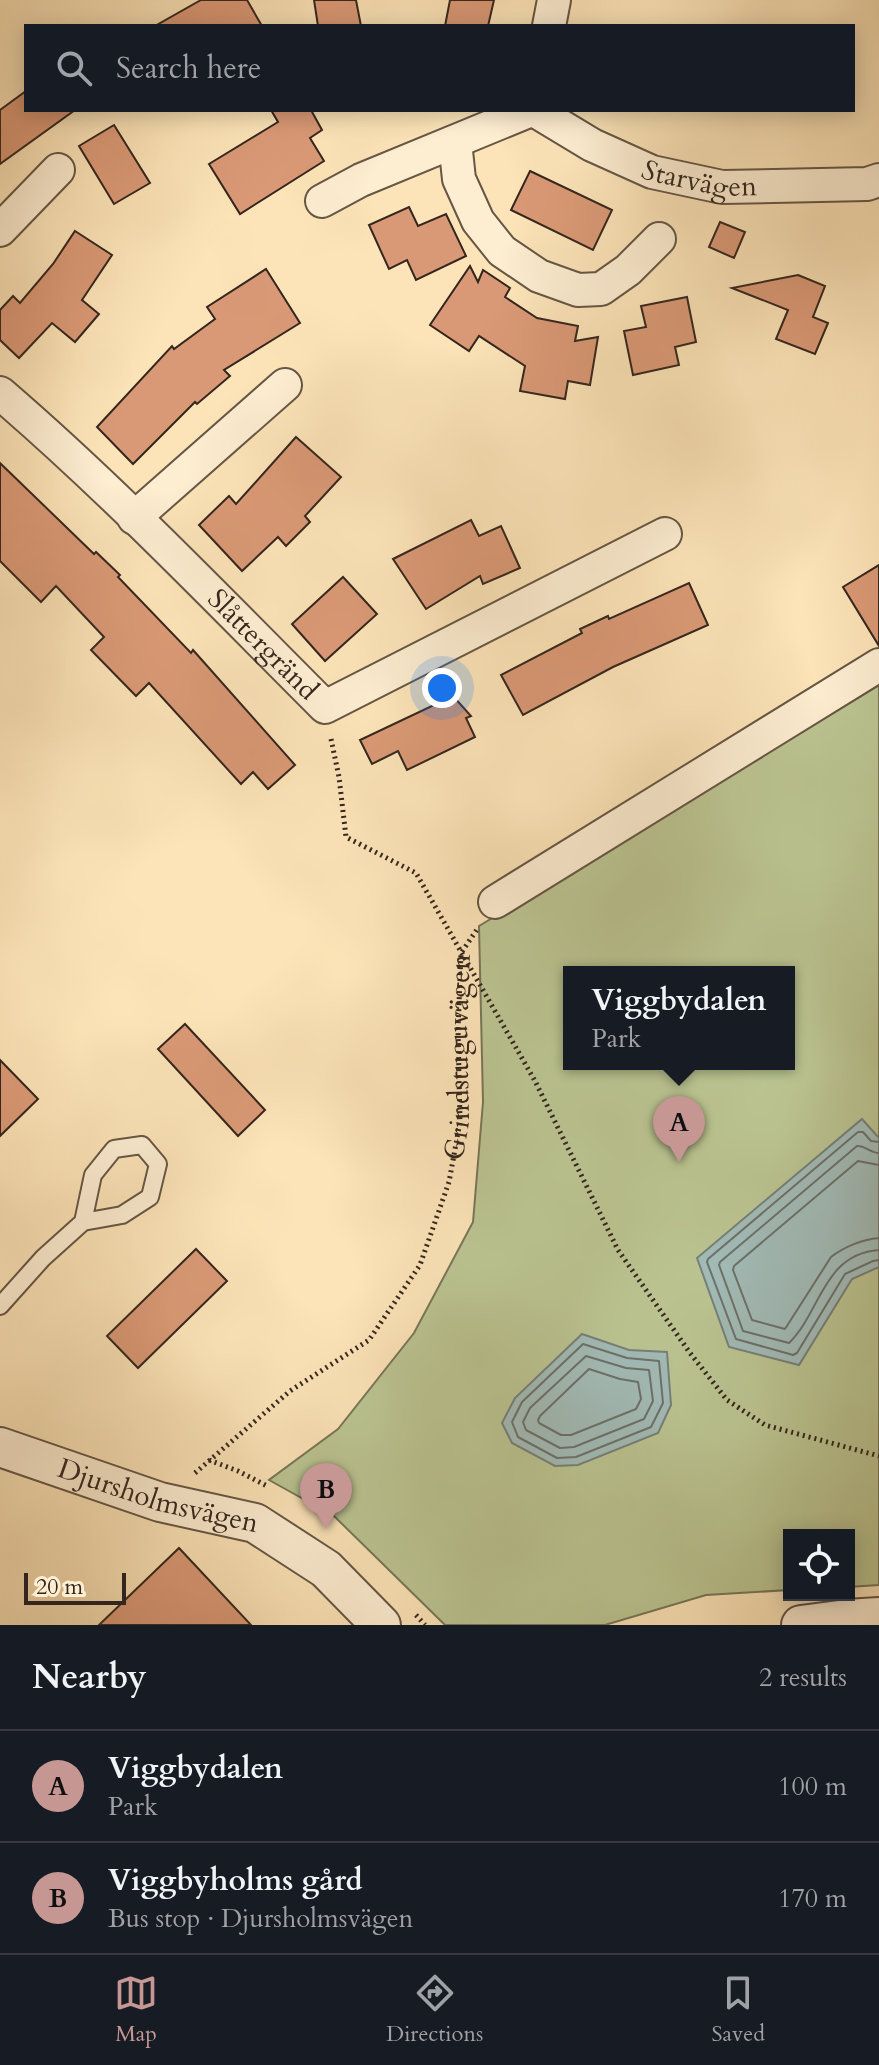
<!DOCTYPE html>
<html lang="en">
<head>
<meta charset="utf-8">
<style>
	:root { --surface:#171b24; --page:#20242c; --text:#f1f3f6; --muted:#9ea1a6; --line:#363941; --accent:#c59692 }
	body { margin:0; font-family:Cardo,serif; background:var(--page); color:var(--text) }
	.controls { position:absolute; right:24px; bottom:24px; display:grid; overflow:hidden; border-radius:0px; box-shadow:0 4px 20px #0003 }
	.controls button { width:72px; height:72px; display:grid; place-items:center; padding:0; border:0; border-bottom:2px solid var(--line); background:var(--surface); color:var(--text); font:40px sans-serif }
	.scale { position:absolute; left:24px; bottom:20px; width:102px; box-sizing:border-box; padding-left:8px; border:4px solid #34261e; border-top:0; font-size:22px; line-height:28px; white-space:nowrap; color:#34261e; -webkit-text-stroke:6px #fdedd1; paint-order:stroke }
	.you { position:absolute; left:442px; top:688px; width:28px; height:28px; margin:-20px; border:6px solid #fff; border-radius:50%; background:#1a73e8; box-shadow:0 0 0 12px #1a73e833 }
	.badge { display:grid; place-items:center; width:52px; height:52px; border-radius:50%; background:var(--accent); color:#111; font-size:26px; font-weight:700 }
	.pin { position:absolute; translate:-50% -66px; filter:drop-shadow(0 2px 4px #0008) }
	.pin::after { content:''; position:absolute; top:42px; width:28px; height:24px; background:inherit; clip-path:polygon(0 0,100% 0,50% 100%) }
	.popup { position:absolute; left:563px; top:966px; width:232px; height:104px; box-sizing:border-box; display:grid; place-content:center; border-radius:0px; background:var(--surface); filter:drop-shadow(0 2px 6px #0005); font-size:26px; white-space:nowrap; color:var(--muted) }
	.popup b { font-size:30px; color:var(--text) }
	.popup::after { content:''; position:absolute; left:50%; top:100%; margin-left:-16px; border:16px solid transparent; border-top-color:var(--surface) }
	.list { margin:0; padding:0; list-style:none }
	h2 { display:flex; justify-content:space-between; align-items:center; height:104px; margin:0; padding:0 32px; font-size:34px }
	h2 small { font-size:26px; font-weight:400; color:var(--muted) }
	.list li { display:grid; grid-template-columns:52px 1fr auto; gap:24px; align-items:center; box-sizing:border-box; height:112px; padding:0 32px; border-top:2px solid var(--line) }
	.list b { display:block; font-size:30px; white-space:nowrap }
	.list p { margin:0; font-size:26px; white-space:nowrap; color:var(--muted) }
	.list em { font-size:26px; font-style:normal; color:var(--muted) }
	.icon { flex:none; width:44px; height:44px; fill:none; stroke:currentColor; stroke-width:2; stroke-linecap:round; stroke-linejoin:round }
	.map { position:relative; flex:none; width:879px; height:1625px; overflow:hidden }
	.search { position:absolute; background:var(--surface); box-shadow:0 4px 20px #0003; left:24px; right:24px; top:24px; height:88px; display:flex; align-items:center; gap:20px; box-sizing:border-box; padding:0 28px; border-radius:0px; color:var(--muted); font-size:30px }
	.sheet { height:328px; background:var(--surface) }
	nav { display:flex; justify-content:space-around; align-items:center; box-sizing:border-box; height:112px; border-top:2px solid var(--line); background:var(--surface); font-size:22px; color:var(--muted) }
	nav a { display:grid; justify-items:center; gap:4px }
	nav .on { color:var(--accent) }
	.map>svg:first-child { display:block }
</style>
</head>
<body>
<div class="map">
<svg width="879" height="1625" viewBox="0 0 879 1625">
	<rect width="100%" height="100%" fill="#fce4b8"/>
	<filter id="stains"><feTurbulence type="fractalNoise" baseFrequency=".0025" numOctaves="4"/><feColorMatrix values="0 0 0 0 .2 0 0 0 0 .09 0 0 0 0 .02 0 0 0 .5 -.17"/></filter>
	<radialGradient id="worn" r=".72"><stop offset=".6" stop-color="#630" stop-opacity="0"/><stop offset="1" stop-color="#630" stop-opacity=".3"/></radialGradient>
	<path fill="#bbc592" stroke="#787658" stroke-width="2" fill-rule="evenodd" d="M879 685V1585L849 1587V1535H789V1590L706 1595 605 1625H445L334 1516 269 1480 338 1429 414 1333 473 1222 483 1102 479 926ZM569 972H789V1064H569Z"/>
	<g fill="#a2bcb8" stroke="#76807a" stroke-width="2">
		<polygon points="862,1119 879,1138 879,1267 852,1279 799,1365 729,1347 697,1258"/>
		<polygon points="582,1334 629,1350 667,1352 671,1405 658,1433 578,1465 555,1466 512,1443 502,1423 515,1398"/>
	</g>
	<g fill="none" stroke-linecap="round" stroke-linejoin="round">
		<g stroke="#6b716b" stroke-width="2">
			<polyline points="879,1142 871,1141 863,1132 858,1132 708,1259 707,1262 736,1339 793,1355 797,1353 845,1274 873,1261 879,1260"/>
			<path d="M879 1153C871 1153 864 1145 857 1146L720 1262 719 1265 743 1331 789 1343C821 1312 823 1254 879 1250"/>
			<path d="M879 1165 858 1161 734 1266 733 1270 752 1320 785 1329 831 1257C844 1247 863 1239 879 1238"/>
			<polygon points="583,1344 627,1358 659,1361 663,1403 651,1427 576,1457 557,1458 518,1437 512,1422 522,1402"/>
			<polygon points="586,1356 626,1368 649,1370 653,1401 644,1419 574,1447 560,1448 526,1430 523,1422 530,1408"/>
			<polygon points="589,1369 620,1379 638,1382 641,1399 636,1409 571,1435 561,1435 539,1423 538,1420 540,1416"/>
		</g>
	</g>
	<g fill="#da9976" stroke="#34261e" stroke-width="2">
		<polygon points="201,0 247,0 262,26 155,26"/>
		<polygon points="314,0 356,0 361,26 318,26"/>
		<polygon points="450,0 494,0 488,26 445,26"/>
		<polygon points="26,91 26,110 75,110 0,164 0,110"/>
		<polygon points="271,110 311,110 322,130 310,138 324,161 240,214 209,164 278,122"/>
		<polygon points="114,125 150,183 114,204 79,146"/>
		<polygon points="530,171 612,210 593,250 511,210"/>
		<polygon points="409,207 418,226 446,214 466,256 416,280 407,260 389,269 369,225"/>
		<polygon points="720,222 745,232 734,258 709,247"/>
		<polygon points="75,231 112,255 82,300 99,314 75,342 52,323 19,358 0,340 0,310 13,296 20,303 53,264"/>
		<polygon points="470,266 478,282 483,270 510,288 505,297 537,318 578,326 575,341 598,337 590,385 568,381 565,399 520,391 525,366 479,336 469,351 430,325"/>
		<polygon points="266,269 300,323 224,370 230,376 197,404 195,402 133,464 97,427 172,346 174,349 215,319 207,307"/>
		<polygon points="798,275 825,286 813,317 828,323 815,354 776,339 788,310 732,288"/>
		<polygon points="687,297 696,342 675,347 679,365 633,375 624,331 646,327 641,306"/>
		<polygon points="296,437 341,477 305,516 310,522 286,546 278,537 242,571 199,525 229,496 236,504"/>
		<polygon points="0,463 94,554 96,552 120,575 118,577 191,653 193,650 295,765 268,789 253,772 241,784 149,683 136,696 91,650 104,637 56,586 41,602 0,561"/>
		<polygon points="471,520 479,536 501,526 520,568 483,584 480,576 426,609 393,559"/>
		<polygon points="879,565 879,646 843,587"/>
		<polygon points="343,577 377,614 325,661 292,624"/>
		<polygon points="689,583 708,625 613,667 523,715 501,675 582,633 580,629 608,616 609,619"/>
		<polygon points="453,696 471,716 466,718 475,737 407,770 398,751 372,764 360,740"/>
		<polygon points="185,1024 265,1110 238,1136 158,1049"/>
		<polygon points="0,1060 38,1099 0,1136"/>
		<polygon points="196,1249 227,1281 138,1368 107,1336"/>
		<polygon points="179,1548 251,1625 99,1625"/>
	</g>
	<g fill="none" stroke-linecap="round" stroke-linejoin="round">
		<defs>
			<polyline id="service" points="0,1306 43,1258 83,1222 122,1215 150,1197 158,1164 142,1145 114,1149 93,1175 83,1222"/>
			<g id="minor">
				<polyline points="549,26 554,0"/>
				<path id="s2" d="M534 110 592 145 652 172 722 187 867 184 879 180"/>
				<polyline points="455,142 459,179 478,221 502,251 539,276 578,290 601,289 628,270 659,239"/>
				<polyline points="322,201 361,180 531,110"/>
				<polyline points="0,230 58,170"/>
				<path id="s3" d="M0 393C114 491 219 601 325 707L665 534"/>
				<polyline points="134,518 285,385"/>
				<polyline points="495,902 879,665"/>
			</g>
			<g id="tertiary">
				<path id="s4" d="M0 1447 160 1502 255 1523 326 1569 381 1625"/>
				<polyline points="801,1625 847,1619 879,1617"/>
			</g>
		</defs>
		<use href="#service" stroke="#665644" stroke-width="20"/>
		<use href="#minor" stroke="#665644" stroke-width="36"/>
		<use href="#tertiary" stroke="#665644" stroke-width="42"/>
		<g stroke="#34261e" stroke-width="5" stroke-dasharray="2 4" stroke-linecap="butt">
			<polyline points="331,739 339,777 346,837 416,873 535,1081 618,1250 690,1353 727,1400 765,1425 879,1456"/>
			<polyline points="209,1460 238,1471 267,1486"/>
			<path id="s1" d="M195 1473 290 1391 369 1340 420 1265 449 1182 460 1122 458 1030 461 953 478 928"/>
			<polyline points="416,1615 425,1625"/>
		</g>
		<use href="#service" stroke="#fdedd1" stroke-width="16"/>
		<use href="#minor" stroke="#fdedd1" stroke-width="32"/>
		<use href="#tertiary" stroke="#fdedd1" stroke-width="38"/>
	</g>
	<g text-anchor="middle" dominant-baseline="central" stroke-width="6" stroke-linejoin="round" paint-order="stroke">
		<g font-size="28" fill="#34261e" stroke="#fdedd1">
			<text stroke="none"><textPath href="#s2" startOffset="182">Starvägen</textPath></text>
			<text stroke="none"><textPath href="#s3" startOffset="364">Slåttergränd</textPath></text>
			<text stroke="none"><textPath href="#s1" startOffset="524">Grindstuguvägen</textPath></text>
			<text stroke="none"><textPath href="#s4" startOffset="166">Djursholmsvägen</textPath></text>
		</g>
	</g>
	<rect width="100%" height="100%" filter="url(#stains)"/>
	<rect width="100%" height="100%" fill="url(#worn)"/>
</svg>
<div class="controls">
<button><svg class="icon" aria-label="locate" viewBox="0 0 24 24"><circle cx="12" cy="12" r="6"/><path d="M12 2v4M12 18v4M2 12h4M18 12h4"/></svg></button>
</div>
<div class="scale">20 m</div>
<div class="you"></div>
<div class="pin badge" style="left:679px;top:1162px">A</div>
<div class="popup"><b>Viggbydalen</b>Park</div>
<div class="pin badge" style="left:326px;top:1529px">B</div>
<div class="search"><svg class="icon" aria-label="search" viewBox="0 0 24 24"><circle cx="10" cy="10" r="6"/><path d="M15 15l6 6"/></svg>Search here</div>
</div>
<section class="sheet">
<h2>Nearby<small>2 results</small></h2>
<ul class="list">
<li><span class="badge">A</span><div><b>Viggbydalen</b><p>Park</p></div><em>100 m</em></li>
<li><span class="badge">B</span><div><b>Viggbyholms gård</b><p>Bus stop · Djursholmsvägen</p></div><em>170 m</em></li>
</ul>
</section>
<nav>
<a class="on"><svg class="icon" aria-label="map" viewBox="0 0 24 24"><path d="M3 6l6-2 6 2 6-2v14l-6 2-6-2-6 2zM9 4v14M15 6v14"/></svg>Map</a>
<a><svg class="icon" aria-label="directions" viewBox="0 0 24 24"><path d="M12 3l9 9-9 9-9-9zM9 14v-3h6M13 9l2 2-2 2"/></svg>Directions</a>
<a><svg class="icon" aria-label="saved" viewBox="0 0 24 24"><path d="M7 4h10v16l-5-4-5 4z"/></svg>Saved</a>
</nav>
</body>
</html>
